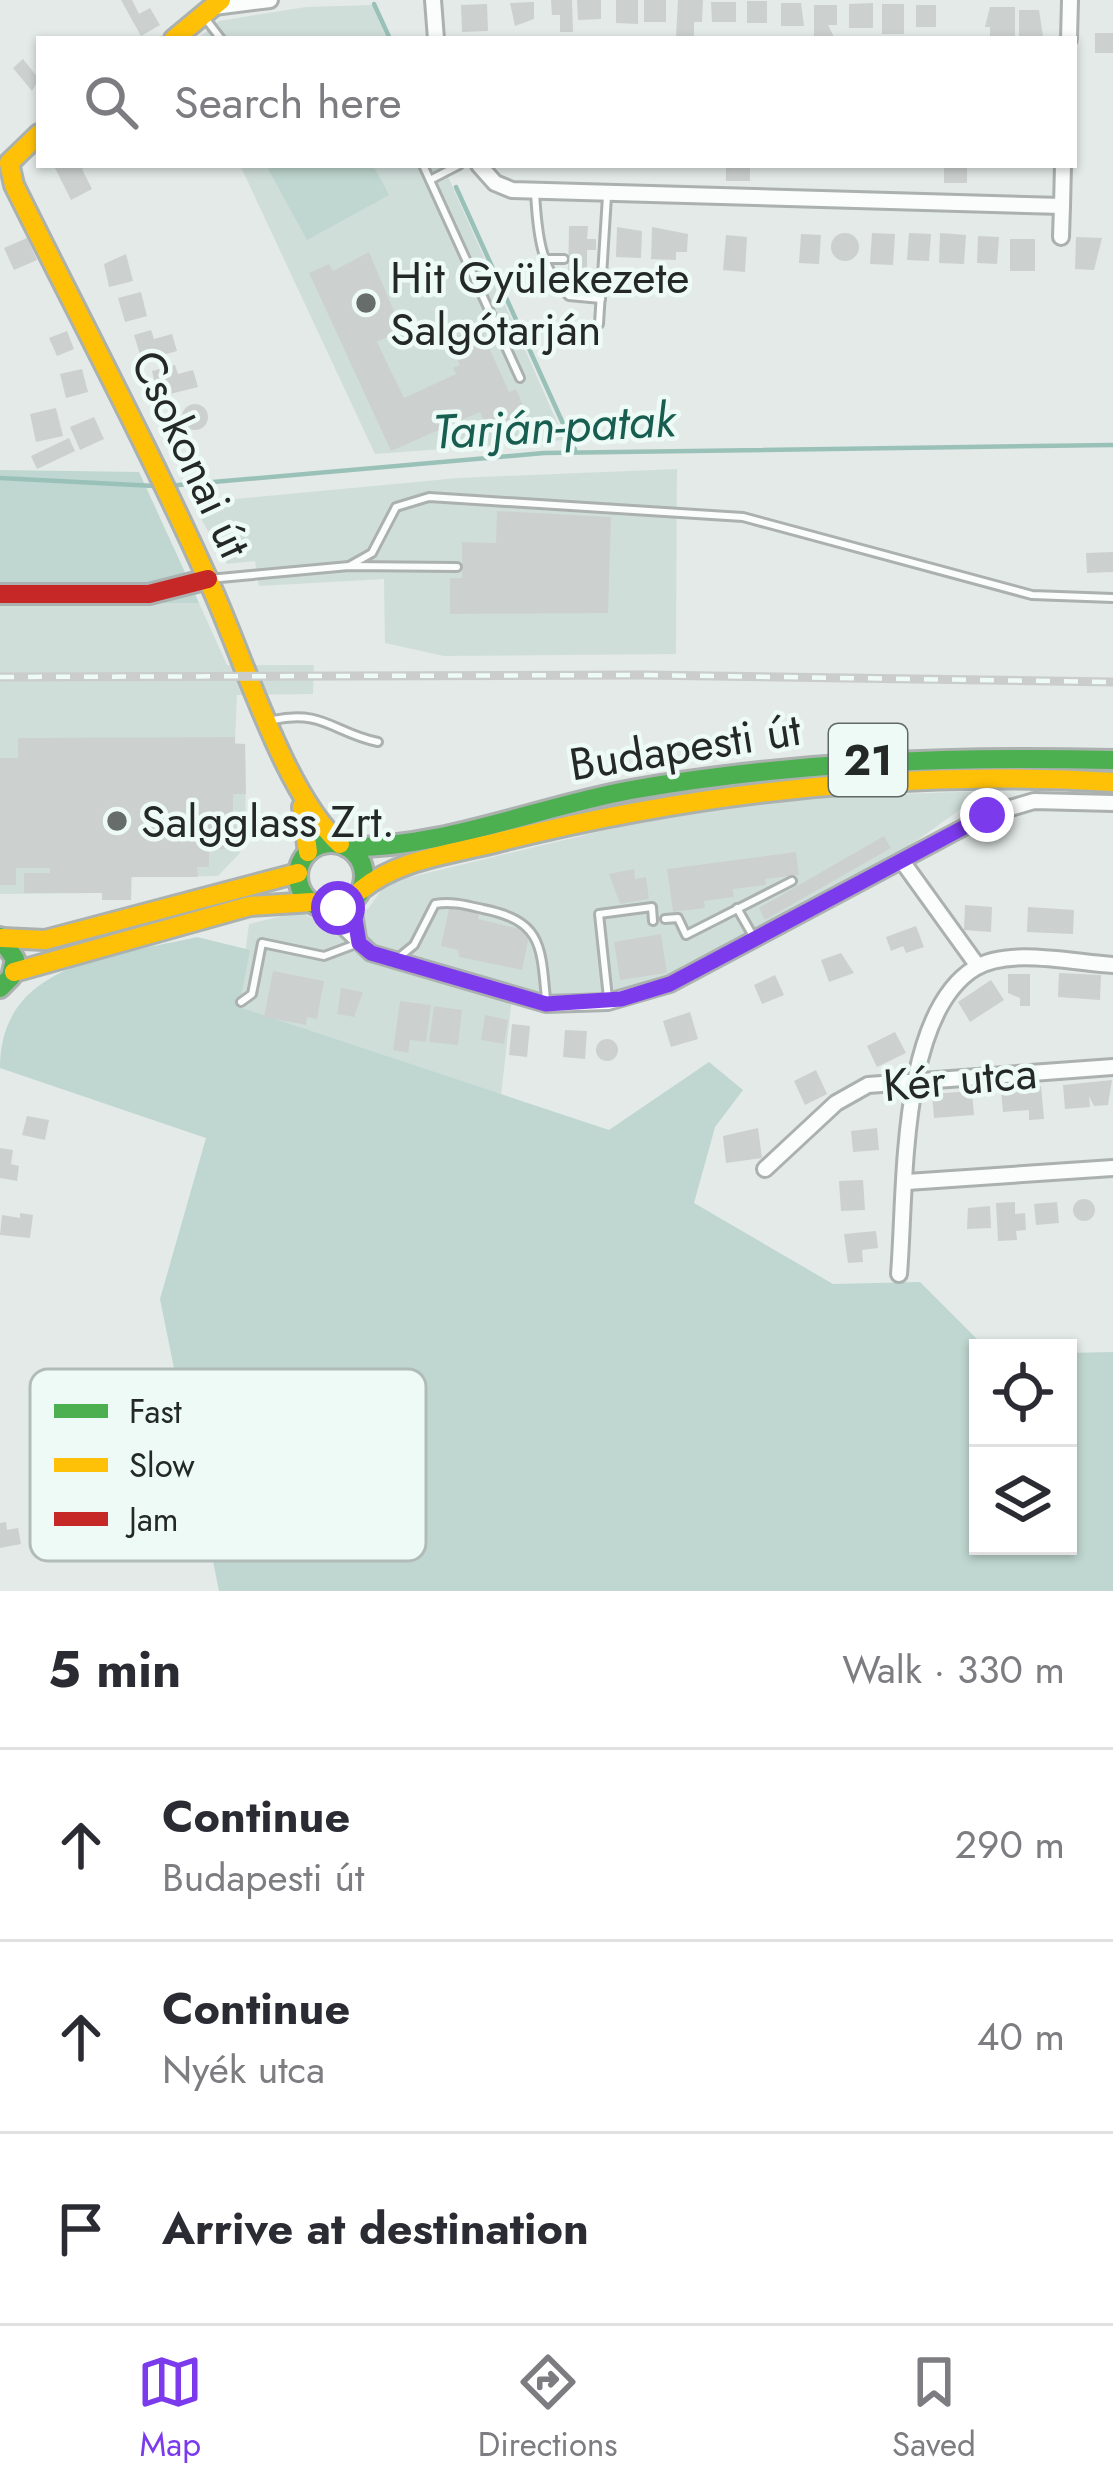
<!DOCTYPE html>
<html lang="en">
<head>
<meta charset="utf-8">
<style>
	:root { --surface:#fff; --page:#f7f7f7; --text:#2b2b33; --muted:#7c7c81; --line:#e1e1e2; --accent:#7c3aed }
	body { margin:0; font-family:Jost,sans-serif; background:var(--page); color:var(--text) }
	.controls { position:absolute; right:36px; bottom:36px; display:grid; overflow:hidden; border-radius:0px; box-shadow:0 3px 9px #0004 }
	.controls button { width:108px; height:108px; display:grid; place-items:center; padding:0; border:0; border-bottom:3px solid var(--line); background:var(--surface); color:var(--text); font:60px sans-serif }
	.stop { position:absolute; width:36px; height:36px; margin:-27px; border:9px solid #7c3aed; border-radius:50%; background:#fff }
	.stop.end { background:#7c3aed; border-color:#fff; box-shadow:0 3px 12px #0008 }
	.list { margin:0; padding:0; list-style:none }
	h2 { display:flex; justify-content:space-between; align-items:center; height:156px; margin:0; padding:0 48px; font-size:51px }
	h2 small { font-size:39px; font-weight:400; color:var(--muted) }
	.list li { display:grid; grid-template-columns:78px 1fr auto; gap:36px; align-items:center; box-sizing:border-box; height:192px; padding:0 48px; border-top:3px solid var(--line) }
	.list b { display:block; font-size:45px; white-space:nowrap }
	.list p { margin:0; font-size:39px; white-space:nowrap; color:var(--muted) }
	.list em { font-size:39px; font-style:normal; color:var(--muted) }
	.icon { flex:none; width:66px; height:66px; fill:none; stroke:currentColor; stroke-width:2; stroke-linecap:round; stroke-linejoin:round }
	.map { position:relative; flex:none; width:1113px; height:1591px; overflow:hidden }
	.search { position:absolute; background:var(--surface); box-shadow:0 3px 9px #0004; left:36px; right:36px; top:36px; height:132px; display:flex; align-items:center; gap:30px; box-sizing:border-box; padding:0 42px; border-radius:0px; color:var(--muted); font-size:45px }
	.sheet { height:732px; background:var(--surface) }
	nav { display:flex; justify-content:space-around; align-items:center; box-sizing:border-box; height:168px; border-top:3px solid var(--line); background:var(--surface); font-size:33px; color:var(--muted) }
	nav a { display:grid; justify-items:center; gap:6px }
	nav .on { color:var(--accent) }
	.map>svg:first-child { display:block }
</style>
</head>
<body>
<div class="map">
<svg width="1113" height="1591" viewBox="0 0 1113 1591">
	<rect width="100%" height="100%" fill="#e3eae8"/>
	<g fill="#d0deda">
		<polygon points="372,5 387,39 197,39 219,21 306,7"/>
		<polygon points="240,165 443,165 565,440 375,454"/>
		<polygon points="677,469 676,654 444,656 385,643 384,579 259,586 255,561 227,564 192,503 458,478"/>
		<polygon points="199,603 227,665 314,665 313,694 237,695 235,743 245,744 246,837 239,854 218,876 132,877 131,900 101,893 0,894 0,604"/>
		<polygon points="986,791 898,854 643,990 574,1000 513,988 501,1096 238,1007 249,924 299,912 321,922 368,909 382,889 398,880 631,824 739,807 818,797"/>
	</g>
	<g fill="#bfd7d0">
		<polygon points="266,165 373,165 389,195 307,240"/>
		<polygon points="0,470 139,472 199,603 0,604"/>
		<path d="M197 937 250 950 239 1007 609 1130 709 1062 743 1090 715 1127 694 1203 833 1284 920 1282 986 1348H978V1546H1068V1353L1113 1352V1591H219L160 1299 206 1138 0 1068C0 961 115 956 197 937Z"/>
	</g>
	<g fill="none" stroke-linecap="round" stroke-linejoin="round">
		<g stroke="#9ac1b7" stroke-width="4.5">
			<polyline points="374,4 390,39"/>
			<polyline points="456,187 575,450"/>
			<polyline points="0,478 155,486"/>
			<polyline points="167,486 544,453 1113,445"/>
		</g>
	</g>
	<g fill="#ccd1d0">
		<polygon points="121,0 132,0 139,14 150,8 160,25 141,36"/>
		<polygon points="551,0 572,0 573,32 560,32 560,15 552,15"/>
		<polygon points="577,0 601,0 601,19 578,20"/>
		<polygon points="616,0 638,0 638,24 616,23"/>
		<rect x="644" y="0" width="22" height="22"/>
		<polygon points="678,0 703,0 702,22 694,22 694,37 676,37"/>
		<rect x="747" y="1" width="20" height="22"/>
		<polygon points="534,2 534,19 515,26 510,3"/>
		<polygon points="711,2 736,2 736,22 712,22"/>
		<polygon points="781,3 801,3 804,26 781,26"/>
		<polygon points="873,3 873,28 849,28 849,4"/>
		<polygon points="487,4 488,31 462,32 461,5"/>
		<rect x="882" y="4" width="22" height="30"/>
		<polygon points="814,5 837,5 837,25 828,25 835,39 814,39"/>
		<rect x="916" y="5" width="20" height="22"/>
		<polygon points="990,7 1015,7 1015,39 990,39 990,27 985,27"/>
		<polygon points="1019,10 1039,10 1043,36 1019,36"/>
		<rect x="1095" y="33" width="18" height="20"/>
		<polygon points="23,59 39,79 32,91 13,68"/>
		<polygon points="62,165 91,165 82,169 92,189 71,200 55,168"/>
		<rect x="726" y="165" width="24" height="16"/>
		<rect x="944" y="165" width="23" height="18"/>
		<polygon points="569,226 588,226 587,239 596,239 596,250 587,250 587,273 596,273 595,285 568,284"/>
		<polygon points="617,227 642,231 641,258 616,257"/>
		<polygon points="652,227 688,234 687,252 676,252 676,260 651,259"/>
		<circle cx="845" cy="247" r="14"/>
		<polygon points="872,233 895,234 893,265 870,264"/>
		<polygon points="909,233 931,234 929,261 907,260"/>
		<polygon points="940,233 966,235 964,264 939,263"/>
		<polygon points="801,234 821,235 819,264 799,263"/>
		<polygon points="726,235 747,237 745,272 723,270"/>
		<polygon points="978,236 999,237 997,264 977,263"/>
		<polygon points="1076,237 1102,238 1094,270 1075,269"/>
		<polygon points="27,238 37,260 14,270 4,248"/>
		<rect x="1010" y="239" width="25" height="32"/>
		<polygon points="369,252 402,330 377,342 404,398 456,374 453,368 460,365 448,340 480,327 509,392 516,389 529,419 484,422 480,412 391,451 309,273 329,264 333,271"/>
		<polygon points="126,254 133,281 109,287 104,264"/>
		<polygon points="141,292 147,316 125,322 118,298"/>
		<polygon points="151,330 154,339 172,334 177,351 142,361 134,335"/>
		<polygon points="67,331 74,349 57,356 49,338"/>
		<polygon points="175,365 178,374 193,370 198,387 158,397 152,371"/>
		<polygon points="82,369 88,392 66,398 60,374"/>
		<circle cx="195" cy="417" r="13"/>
		<polygon points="56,408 63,436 36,442 30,414"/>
		<polygon points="94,417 104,439 80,450 70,427"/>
		<polygon points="69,438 75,451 37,469 31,456"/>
		<polygon points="497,511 611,517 608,613 450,614 450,578 462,578 462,542 496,543"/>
		<polygon points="1113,552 1113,572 1087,573 1086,553"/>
		<polygon points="235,737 235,744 245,744 246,794 233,794 233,849 209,849 209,867 197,867 198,877 131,877 131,900 102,900 102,893 24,893 24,873 50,873 50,868 16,868 16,885 0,885 0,758 18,758 18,738"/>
		<polygon points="884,836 891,848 765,920 759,908"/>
		<polygon points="796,852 799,875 765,879 766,885 733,889 734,897 704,901 705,908 673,912 667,869"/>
		<polygon points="634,869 635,879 646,877 649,899 620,904 609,874"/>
		<polygon points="450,904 480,910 478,919 530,931 522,970 459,957 458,950 441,946"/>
		<polygon points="965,905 992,907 991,932 964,930"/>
		<polygon points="1028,907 1074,910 1073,934 1027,932"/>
		<polygon points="916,926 924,947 906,953 903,946 891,951 886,937"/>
		<polygon points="661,934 667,973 620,980 614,942"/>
		<polygon points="841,953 854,973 829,982 821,960"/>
		<polygon points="273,971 324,981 317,1019 307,1017 306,1025 264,1017"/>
		<polygon points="1059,973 1101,975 1100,1000 1058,997"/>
		<polygon points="1008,974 1030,974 1030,1006 1020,1006 1020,998 1008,993"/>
		<polygon points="775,975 784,995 762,1004 754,985"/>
		<polygon points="991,980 1004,1000 970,1022 958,1002"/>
		<polygon points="341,988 363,992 354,1017 337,1014"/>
		<polygon points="400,1001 431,1005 426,1042 410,1040 408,1053 393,1050"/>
		<polygon points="434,1006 462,1010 458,1045 429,1042"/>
		<polygon points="690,1012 698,1039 671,1047 663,1021"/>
		<polygon points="485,1015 508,1020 504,1044 481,1040"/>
		<polygon points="512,1024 530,1026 527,1057 509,1055"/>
		<polygon points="565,1030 587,1031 585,1059 563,1057"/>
		<polygon points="895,1032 906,1053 877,1067 867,1046"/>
		<circle cx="607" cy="1050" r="11"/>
		<polygon points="816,1070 827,1094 805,1105 794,1081"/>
		<polygon points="1112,1080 1108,1105 1094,1106 1089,1096 1090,1107 1065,1109 1063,1085"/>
		<polygon points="1041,1086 1044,1119 1029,1120 1029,1110 1003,1112 1001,1090"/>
		<polygon points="972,1091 974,1115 934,1118 932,1094"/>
		<polygon points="27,1116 49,1120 45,1140 22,1135"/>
		<polygon points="758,1128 762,1158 726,1163 723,1136"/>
		<polygon points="877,1128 879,1150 853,1152 851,1131"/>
		<polygon points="0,1148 13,1150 11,1164 19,1166 17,1181 0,1178"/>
		<polygon points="863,1180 865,1210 841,1211 839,1181"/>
		<circle cx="1084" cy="1210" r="11"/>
		<polygon points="1015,1202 1015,1214 1025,1213 1026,1230 1016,1231 1017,1240 998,1241 996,1203"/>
		<polygon points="1057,1202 1059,1223 1036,1225 1034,1204"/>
		<polygon points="990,1206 991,1228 967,1229 968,1208"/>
		<polygon points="20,1213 33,1215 30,1238 0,1235 2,1215 20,1218"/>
		<polygon points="876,1231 878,1248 862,1250 863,1262 848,1263 844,1234"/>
		<polygon points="6,1522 7,1530 18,1528 21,1544 0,1548 0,1523"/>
	</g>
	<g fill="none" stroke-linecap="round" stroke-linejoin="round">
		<defs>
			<g id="lane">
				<polyline points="205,18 221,39"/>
				<polyline points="423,165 520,378"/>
				<polyline points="430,180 459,165"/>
				<path d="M535 192C537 229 540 271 569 296L601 299"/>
				<polyline points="544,259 564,259"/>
				<polyline points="599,324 607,196"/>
				<polyline points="349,566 372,553 396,507 429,497 743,517 1032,595 1113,598"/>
				<polyline points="209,579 349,566 457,567"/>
				<path d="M273 720C323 709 334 733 378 742"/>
				<polyline points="737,908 753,936"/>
				<polyline points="665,919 678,918 686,935 792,881"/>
				<path d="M398 958 414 945 435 904C452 901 466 905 483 909 542 921 541 945 546 1000"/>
				<polyline points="608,998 599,914 652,907 653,921"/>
				<polyline points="241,1002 252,994 262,943 324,956 356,944"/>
			</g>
			<g id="street">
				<polyline points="433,0 436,39"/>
				<polyline points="214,7 270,0"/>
				<polyline points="1069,39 1070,0"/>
				<polyline points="479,165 495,183 512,190 1062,206 1063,165"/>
				<polyline points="1061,237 1062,206"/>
				<polyline points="902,861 977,965"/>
				<polyline points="352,901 358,938"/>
				<polyline points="324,908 371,953 546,1004 608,1002 670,984 987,815 1034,801 1113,803"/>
				<polyline points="765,1169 836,1103 868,1085 1113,1067"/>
				<polyline points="907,1182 1113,1168"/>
				<path d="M899 1274C906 1192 898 1015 975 968 1009 947 1075 963 1113 965"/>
			</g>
			<g id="fast">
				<circle cx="331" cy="876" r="33"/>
				<path d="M346 847C441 849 537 807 631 790 791 762 951 756 1113 760"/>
				<polyline points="0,937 15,959 11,977 0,988"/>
			</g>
			<g id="slow">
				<polyline points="174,39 221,0"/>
				<path d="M39 134 9 163 14 185C79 317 149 448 209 582 243 655 283 792 340 844"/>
				<polyline points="302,807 308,852"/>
				<path d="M361 890C399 859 451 854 498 842 701 791 904 769 1113 782"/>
				<polyline points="2,938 45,940 298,873"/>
				<polyline points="14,972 250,906 312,902"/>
			</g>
			<polyline id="jam" points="0,594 149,594 208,579"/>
		</defs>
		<use href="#lane" stroke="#abb1af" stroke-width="12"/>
		<use href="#street" stroke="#abb1af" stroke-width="20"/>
		<use href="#fast" stroke="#abb1af" stroke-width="24"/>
		<use href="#slow" stroke="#abb1af" stroke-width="24"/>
		<use href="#jam" stroke="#abb1af" stroke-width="24"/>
		<use href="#lane" stroke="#fbfcfc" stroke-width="6"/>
		<use href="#street" stroke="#fbfcfc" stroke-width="14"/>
		<use href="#fast" stroke="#4caf50" stroke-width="18"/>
		<use href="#slow" stroke="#ffc107" stroke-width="18"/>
		<use href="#jam" stroke="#c62828" stroke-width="18"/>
		<defs>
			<polyline id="rail" points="0,677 643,675 1113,682"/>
		</defs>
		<use href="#rail" stroke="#cacdcc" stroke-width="9"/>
		<use href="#rail" stroke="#edfaf6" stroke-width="4.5" stroke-dasharray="14" stroke-linecap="butt"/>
	</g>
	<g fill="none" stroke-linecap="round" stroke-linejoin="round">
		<polyline stroke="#7c3aed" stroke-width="15" points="338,908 352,901 359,943 371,953 546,1004 621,999 670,984 987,815"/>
	</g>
	<g fill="#676d6b" stroke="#edfaf6" stroke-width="4.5">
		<circle cx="366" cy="303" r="12"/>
		<circle cx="117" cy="821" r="12"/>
	</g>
	<g text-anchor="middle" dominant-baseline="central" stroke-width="9" stroke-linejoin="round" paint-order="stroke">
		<rect fill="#edfaf6" stroke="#606866" stroke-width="3" x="829" y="724" width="78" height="72" rx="9"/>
		<g font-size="42" font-weight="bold" fill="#242928">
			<text x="868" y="760">21</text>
		</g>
		<g font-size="45" fill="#242928" stroke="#edfaf6" text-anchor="start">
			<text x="390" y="277">Hit Gyülekezete<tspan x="390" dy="52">Salgótarján</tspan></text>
			<text x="141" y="821">Salgglass Zrt.</text>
		</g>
		<g font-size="45" fill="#242928" stroke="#edfaf6">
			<text transform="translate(191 454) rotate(65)">Csokonai út</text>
			<text transform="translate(685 747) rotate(-9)">Budapesti út</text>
			<text transform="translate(960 1079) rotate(-5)">Kér utca</text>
		</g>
		<g font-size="48" font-style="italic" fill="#185e50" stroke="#edfaf6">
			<text transform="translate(554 426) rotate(-3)">Tarján-patak</text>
		</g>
	</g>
	<rect x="30" y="1369" width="396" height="192" rx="18" fill="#edfaf6" stroke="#b1bbb8" stroke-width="3"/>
	<rect x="54" y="1404" width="54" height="14" fill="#4caf50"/>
	<rect x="54" y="1458" width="54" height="14" fill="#ffc107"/>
	<rect x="54" y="1512" width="54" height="14" fill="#c62828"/>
	<g font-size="33" fill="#242928">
		<text x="129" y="1423">Fast</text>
		<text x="129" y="1477">Slow</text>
		<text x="129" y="1531">Jam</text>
	</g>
</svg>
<div class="controls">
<button><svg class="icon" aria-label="locate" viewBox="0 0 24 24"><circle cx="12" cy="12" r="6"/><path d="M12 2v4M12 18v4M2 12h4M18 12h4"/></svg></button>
<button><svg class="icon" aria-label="layers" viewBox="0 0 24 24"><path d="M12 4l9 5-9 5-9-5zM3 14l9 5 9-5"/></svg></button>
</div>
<div class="stop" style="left:338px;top:908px"></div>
<div class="stop end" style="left:987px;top:815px"></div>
<div class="search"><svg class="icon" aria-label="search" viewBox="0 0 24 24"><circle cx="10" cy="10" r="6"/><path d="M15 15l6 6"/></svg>Search here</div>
</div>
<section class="sheet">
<h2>5 min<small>Walk · 330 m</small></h2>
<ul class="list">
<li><svg class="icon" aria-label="ahead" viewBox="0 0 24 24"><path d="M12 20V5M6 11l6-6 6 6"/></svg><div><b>Continue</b><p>Budapesti út</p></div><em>290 m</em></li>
<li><svg class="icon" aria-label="ahead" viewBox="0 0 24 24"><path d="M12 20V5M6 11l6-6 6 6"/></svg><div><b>Continue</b><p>Nyék utca</p></div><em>40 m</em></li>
<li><svg class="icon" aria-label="arrive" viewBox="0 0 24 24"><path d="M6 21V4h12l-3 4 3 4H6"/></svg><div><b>Arrive at destination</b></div></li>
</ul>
</section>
<nav>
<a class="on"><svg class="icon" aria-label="map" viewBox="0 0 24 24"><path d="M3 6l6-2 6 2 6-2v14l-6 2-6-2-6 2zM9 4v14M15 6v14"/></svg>Map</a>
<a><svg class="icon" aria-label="directions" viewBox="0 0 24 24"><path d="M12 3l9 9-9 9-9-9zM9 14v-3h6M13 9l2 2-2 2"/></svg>Directions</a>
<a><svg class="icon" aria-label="saved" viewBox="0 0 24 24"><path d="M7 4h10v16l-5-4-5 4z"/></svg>Saved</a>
</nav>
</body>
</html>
